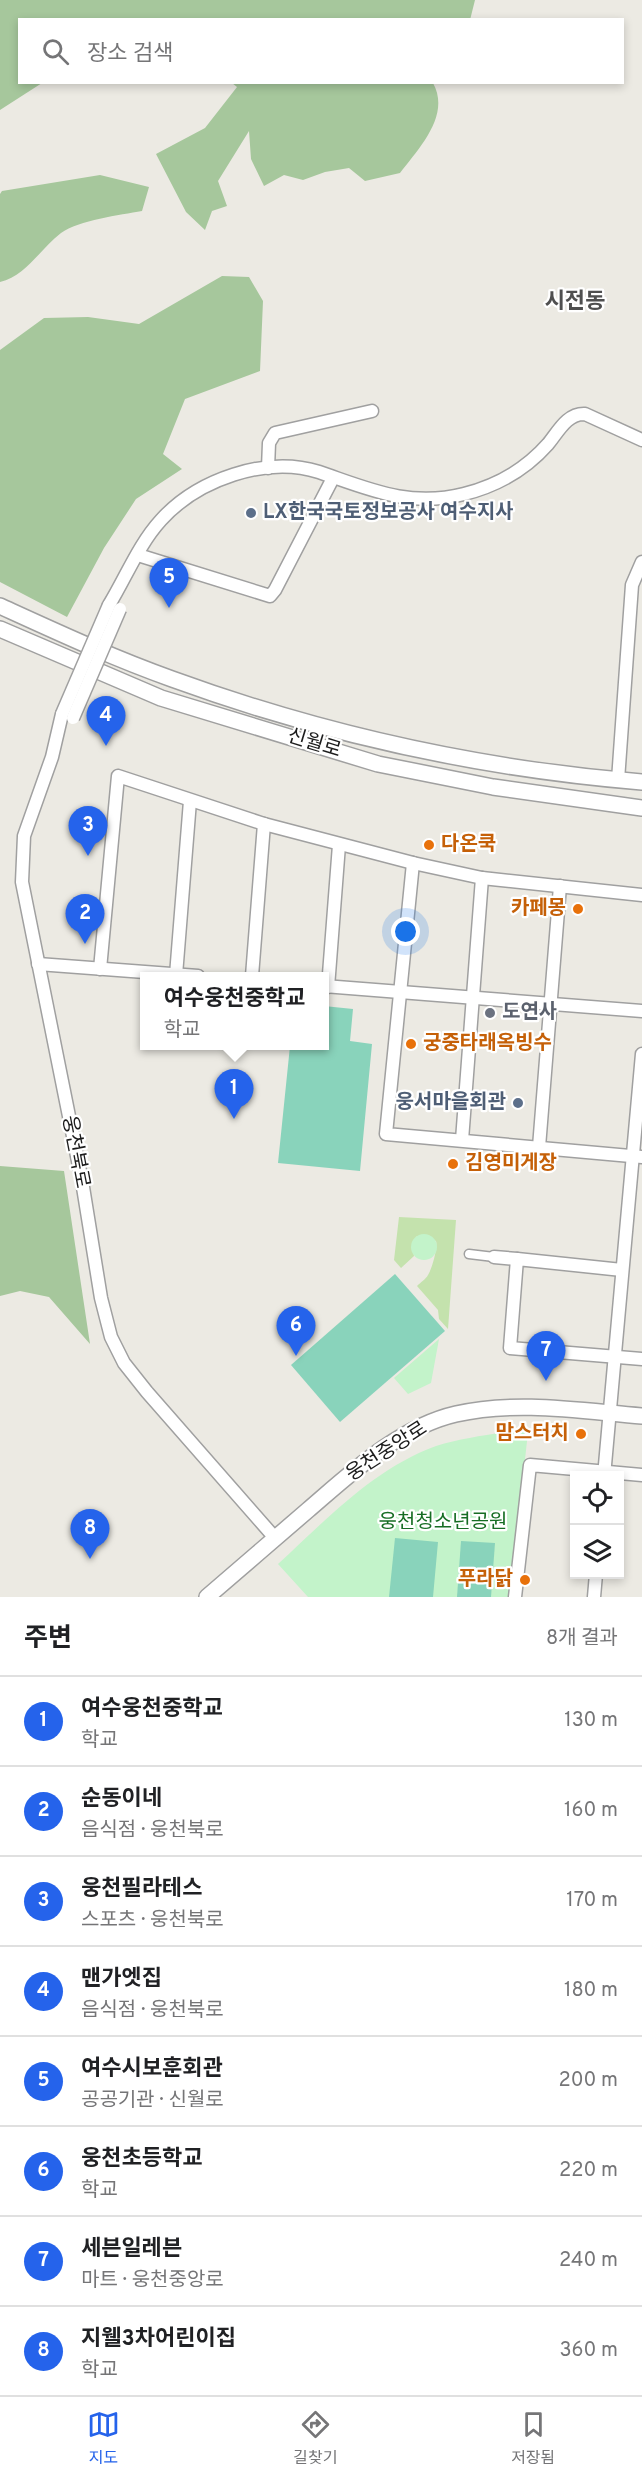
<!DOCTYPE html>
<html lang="ko">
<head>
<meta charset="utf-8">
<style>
	:root { --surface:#fff; --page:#f2f2f2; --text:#202124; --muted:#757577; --line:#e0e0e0; --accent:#2563eb }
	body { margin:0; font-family:Overpass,"Noto Sans KR",sans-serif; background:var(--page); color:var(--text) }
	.controls { position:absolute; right:18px; bottom:18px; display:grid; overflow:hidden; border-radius:0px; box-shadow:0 3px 9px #0003 }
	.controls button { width:54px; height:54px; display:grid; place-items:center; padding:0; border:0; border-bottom:2px solid var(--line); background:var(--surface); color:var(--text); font:30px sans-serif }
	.you { position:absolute; left:406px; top:932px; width:21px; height:21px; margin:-15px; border:4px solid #fff; border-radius:50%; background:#1a73e8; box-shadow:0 0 0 9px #1a73e833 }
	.badge { display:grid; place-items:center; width:39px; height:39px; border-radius:50%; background:var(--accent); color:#fff; font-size:20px; font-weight:700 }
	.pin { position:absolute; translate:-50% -50px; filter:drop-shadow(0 2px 3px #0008) }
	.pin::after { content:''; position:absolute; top:32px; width:21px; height:18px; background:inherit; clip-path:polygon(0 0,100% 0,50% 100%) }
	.popup { position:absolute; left:140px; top:972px; width:189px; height:78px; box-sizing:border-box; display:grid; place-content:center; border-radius:0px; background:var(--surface); filter:drop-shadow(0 2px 4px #0005); font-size:20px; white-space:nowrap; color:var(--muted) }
	.popup b { font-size:22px; color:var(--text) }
	.popup::after { content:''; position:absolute; left:50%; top:100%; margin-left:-12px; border:12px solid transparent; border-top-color:var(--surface) }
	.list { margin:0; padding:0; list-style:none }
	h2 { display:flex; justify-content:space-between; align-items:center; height:78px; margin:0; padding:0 24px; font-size:26px }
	h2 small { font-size:20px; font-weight:400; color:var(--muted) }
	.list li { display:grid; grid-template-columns:39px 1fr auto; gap:18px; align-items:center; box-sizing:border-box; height:90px; padding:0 24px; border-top:2px solid var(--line) }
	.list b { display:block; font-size:22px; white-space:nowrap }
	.list p { margin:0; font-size:20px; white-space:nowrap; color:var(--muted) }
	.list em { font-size:20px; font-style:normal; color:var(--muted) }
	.icon { flex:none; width:33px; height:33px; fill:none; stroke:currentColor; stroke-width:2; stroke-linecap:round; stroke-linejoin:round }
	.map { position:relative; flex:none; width:642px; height:1597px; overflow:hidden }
	.search { position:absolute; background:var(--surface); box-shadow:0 3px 9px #0003; left:18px; right:18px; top:18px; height:66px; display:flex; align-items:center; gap:15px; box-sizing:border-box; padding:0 21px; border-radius:0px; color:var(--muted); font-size:22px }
	.sheet { height:798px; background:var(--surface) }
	nav { display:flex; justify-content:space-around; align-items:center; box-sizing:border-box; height:84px; border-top:2px solid var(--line); background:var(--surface); font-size:16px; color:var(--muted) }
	nav a { display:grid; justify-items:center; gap:3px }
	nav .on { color:var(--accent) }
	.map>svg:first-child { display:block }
</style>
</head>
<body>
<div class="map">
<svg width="642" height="1597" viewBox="0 0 642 1597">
	<rect width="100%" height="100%" fill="#eceae3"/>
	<path fill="#c4e2ad" d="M399 1217 456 1220 448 1329 439 1319 438 1310 417 1286C421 1282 426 1279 428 1275 432 1269 438 1247 436 1241L417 1236 412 1243 414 1256 401 1268 394 1260Z"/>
	<g fill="#a6c79c">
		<polygon points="0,0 475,0 470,20 20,20 20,82 42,83 0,110"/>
		<path d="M232 83H433C451 115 419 148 400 173L365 181 349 168 325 172 303 180 284 175 264 186 251 159 249 131 218 181 227 206 212 211 205 230 186 212 156 154 205 128 237 87Z"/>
		<path d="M100 175 149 187 142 211C120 215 79 220 61 233 40 249 26 276 0 282V194L2 191Z"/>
		<polygon points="222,276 249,277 263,301 260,371 185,399 163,454 182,469 136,499 104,548 67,617 0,582 0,350 44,318 88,317 139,324"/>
		<polygon points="0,1166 64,1171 90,1344 49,1297 20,1291 0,1296"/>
	</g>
	<g fill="#c3f3ca">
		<circle cx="424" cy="1247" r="13"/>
		<polygon points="439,1339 431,1383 408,1394 394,1378"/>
		<path d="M504 1432H528L510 1597H308L278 1564C326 1520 373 1469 436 1446 458 1439 481 1436 504 1432Z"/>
	</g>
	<g fill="#89d3bb">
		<polygon points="324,1006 353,1009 350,1041 372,1044 360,1171 278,1163 290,1046 324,1046"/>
		<polygon points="395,1274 445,1331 340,1422 291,1365"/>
		<polygon points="395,1538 438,1542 433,1597 389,1597"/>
		<polygon points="461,1541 495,1543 491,1597 457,1597"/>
	</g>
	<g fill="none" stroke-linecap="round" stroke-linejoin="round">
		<defs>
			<polyline id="pedestrian" points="469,1254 494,1257"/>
			<g id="minor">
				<polyline points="268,468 269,443 275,433 372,411"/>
				<polyline points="138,555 270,596 275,590 333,478"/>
				<path d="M109 605C126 577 139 544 161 520 197 480 266 455 319 472 369 489 409 508 464 494 496 486 526 469 548 444 558 432 567 413 585 414L642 440"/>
				<polyline points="62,714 52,757 24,836 22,882 82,1181 101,1298 111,1337 124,1363 147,1392 275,1538"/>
				<polyline points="618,780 632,585 642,562"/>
				<polyline points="413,863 386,1134 642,1157"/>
				<polyline points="38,964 198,976"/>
				<polyline points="100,969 118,776 264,824 413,863 482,878 642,895"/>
				<polyline points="176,975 190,801"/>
				<polyline points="252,976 264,824"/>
				<polyline points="324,986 642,1011"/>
				<polyline points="328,987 339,845"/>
				<polyline points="462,1140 482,878"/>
				<polyline points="539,1147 560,886"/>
				<polyline points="494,1257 517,1259"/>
				<polyline points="622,1270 517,1259 510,1348 642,1359"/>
				<polyline points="604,1476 642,1054"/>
				<polyline points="515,1597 530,1465 642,1475"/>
				<polyline points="594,1597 596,1574"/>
			</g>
			<g id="tertiary">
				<path d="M0 606C57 632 113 658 172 679 323 734 482 769 642 782"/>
				<polyline points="0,629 161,698 378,764 493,787 642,808"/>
				<path d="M207 1597C241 1568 274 1539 308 1510 350 1474 399 1427 456 1414 517 1400 581 1411 642 1416"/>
			</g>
		</defs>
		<use href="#pedestrian" stroke="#a0a0a0" stroke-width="11"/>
		<use href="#minor" stroke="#a0a0a0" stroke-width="15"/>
		<use href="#tertiary" stroke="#a0a0a0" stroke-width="18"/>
		<use href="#pedestrian" stroke="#fff" stroke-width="8"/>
		<use href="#minor" stroke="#fff" stroke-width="12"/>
		<use href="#tertiary" stroke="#fff" stroke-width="15"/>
		<defs>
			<g id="minor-bridge">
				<polyline points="62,714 109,605"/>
				<polyline points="73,718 120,609"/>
			</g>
		</defs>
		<use href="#minor-bridge" stroke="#a0a0a0" stroke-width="15" stroke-linecap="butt"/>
		<use href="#minor-bridge" stroke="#fff" stroke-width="12"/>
	</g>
	<g fill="#5c6f8a" stroke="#fff" stroke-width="2">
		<circle cx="251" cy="513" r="6"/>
		<circle cx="518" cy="1103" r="6"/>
	</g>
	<g fill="#e8710a" stroke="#fff" stroke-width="2">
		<circle cx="429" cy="845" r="6"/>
		<circle cx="578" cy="909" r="6"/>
		<circle cx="411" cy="1044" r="6"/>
		<circle cx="453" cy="1164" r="6"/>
		<circle cx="581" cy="1434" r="6"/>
		<circle cx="525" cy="1580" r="6"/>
	</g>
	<circle fill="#6b7280" stroke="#fff" stroke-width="2" cx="490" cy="1013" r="6"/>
	<g text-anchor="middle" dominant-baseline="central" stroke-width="4.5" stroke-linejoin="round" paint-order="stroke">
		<g font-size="20" font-weight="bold" fill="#4e5e75" stroke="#fff" text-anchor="start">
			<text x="263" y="513">LX한국국토정보공사 여수지사</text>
			<text x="506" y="1103" text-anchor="end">웅서마을회관</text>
		</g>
		<g font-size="20" fill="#1c1c1c" stroke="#fff">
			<text transform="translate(314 744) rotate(17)">신월로</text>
			<text transform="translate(75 1152) rotate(79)">웅천북로</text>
			<text transform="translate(387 1452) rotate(-33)">웅천중앙로</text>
		</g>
		<g font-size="20" font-weight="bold" fill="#c56008" stroke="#fff" text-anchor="start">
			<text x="441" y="845">다온쿡</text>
			<text x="566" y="909" text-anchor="end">카페몽</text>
			<text x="423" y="1044">궁중타래옥빙수</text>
			<text x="465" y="1164">김영미게장</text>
			<text x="569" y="1434" text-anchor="end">맘스터치</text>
			<text x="513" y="1580" text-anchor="end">푸라닭</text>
		</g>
		<g font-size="20" font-weight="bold" fill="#5b616d" stroke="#fff" text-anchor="start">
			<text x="502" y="1013">도연사</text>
		</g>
		<g font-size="20" fill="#176d24" stroke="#fff">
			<text x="443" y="1523">웅천청소년공원</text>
		</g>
		<g font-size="22" font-weight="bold" fill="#4f4f4f" stroke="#fff">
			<text x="575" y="302">시전동</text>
		</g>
	</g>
</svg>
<div class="controls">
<button><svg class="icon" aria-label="locate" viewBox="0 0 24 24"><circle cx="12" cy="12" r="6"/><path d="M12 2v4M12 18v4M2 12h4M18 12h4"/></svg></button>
<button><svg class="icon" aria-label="layers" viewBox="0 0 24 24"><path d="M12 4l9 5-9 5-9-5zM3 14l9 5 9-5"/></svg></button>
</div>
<div class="you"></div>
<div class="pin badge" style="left:234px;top:1119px">1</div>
<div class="popup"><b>여수웅천중학교</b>학교</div>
<div class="pin badge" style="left:85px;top:944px">2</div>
<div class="pin badge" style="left:88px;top:856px">3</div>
<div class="pin badge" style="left:106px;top:746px">4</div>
<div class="pin badge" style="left:169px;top:608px">5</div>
<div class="pin badge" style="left:296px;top:1356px">6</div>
<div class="pin badge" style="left:546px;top:1381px">7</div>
<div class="pin badge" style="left:90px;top:1559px">8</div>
<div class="search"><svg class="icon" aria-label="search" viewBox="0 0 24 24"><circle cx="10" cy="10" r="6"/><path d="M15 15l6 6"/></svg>장소 검색</div>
</div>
<section class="sheet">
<h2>주변<small>8개 결과</small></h2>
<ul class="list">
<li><span class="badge">1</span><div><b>여수웅천중학교</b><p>학교</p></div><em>130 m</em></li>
<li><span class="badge">2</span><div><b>순동이네</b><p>음식점 · 웅천북로</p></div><em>160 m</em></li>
<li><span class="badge">3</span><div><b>웅천필라테스</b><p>스포츠 · 웅천북로</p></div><em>170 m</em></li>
<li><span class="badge">4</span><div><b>맨가엣집</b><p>음식점 · 웅천북로</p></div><em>180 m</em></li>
<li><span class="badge">5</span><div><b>여수시보훈회관</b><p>공공기관 · 신월로</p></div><em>200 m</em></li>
<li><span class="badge">6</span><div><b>웅천초등학교</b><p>학교</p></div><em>220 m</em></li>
<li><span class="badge">7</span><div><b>세븐일레븐</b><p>마트 · 웅천중앙로</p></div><em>240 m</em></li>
<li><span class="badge">8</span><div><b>지웰3차어린이집</b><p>학교</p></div><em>360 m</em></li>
</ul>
</section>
<nav>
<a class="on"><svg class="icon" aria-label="map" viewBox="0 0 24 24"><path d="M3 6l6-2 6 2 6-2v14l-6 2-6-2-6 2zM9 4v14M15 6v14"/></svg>지도</a>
<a><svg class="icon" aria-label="directions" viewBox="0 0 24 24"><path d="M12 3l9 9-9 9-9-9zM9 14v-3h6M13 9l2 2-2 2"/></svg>길찾기</a>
<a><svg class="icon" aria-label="saved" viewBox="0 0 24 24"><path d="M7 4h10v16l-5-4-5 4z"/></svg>저장됨</a>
</nav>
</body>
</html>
